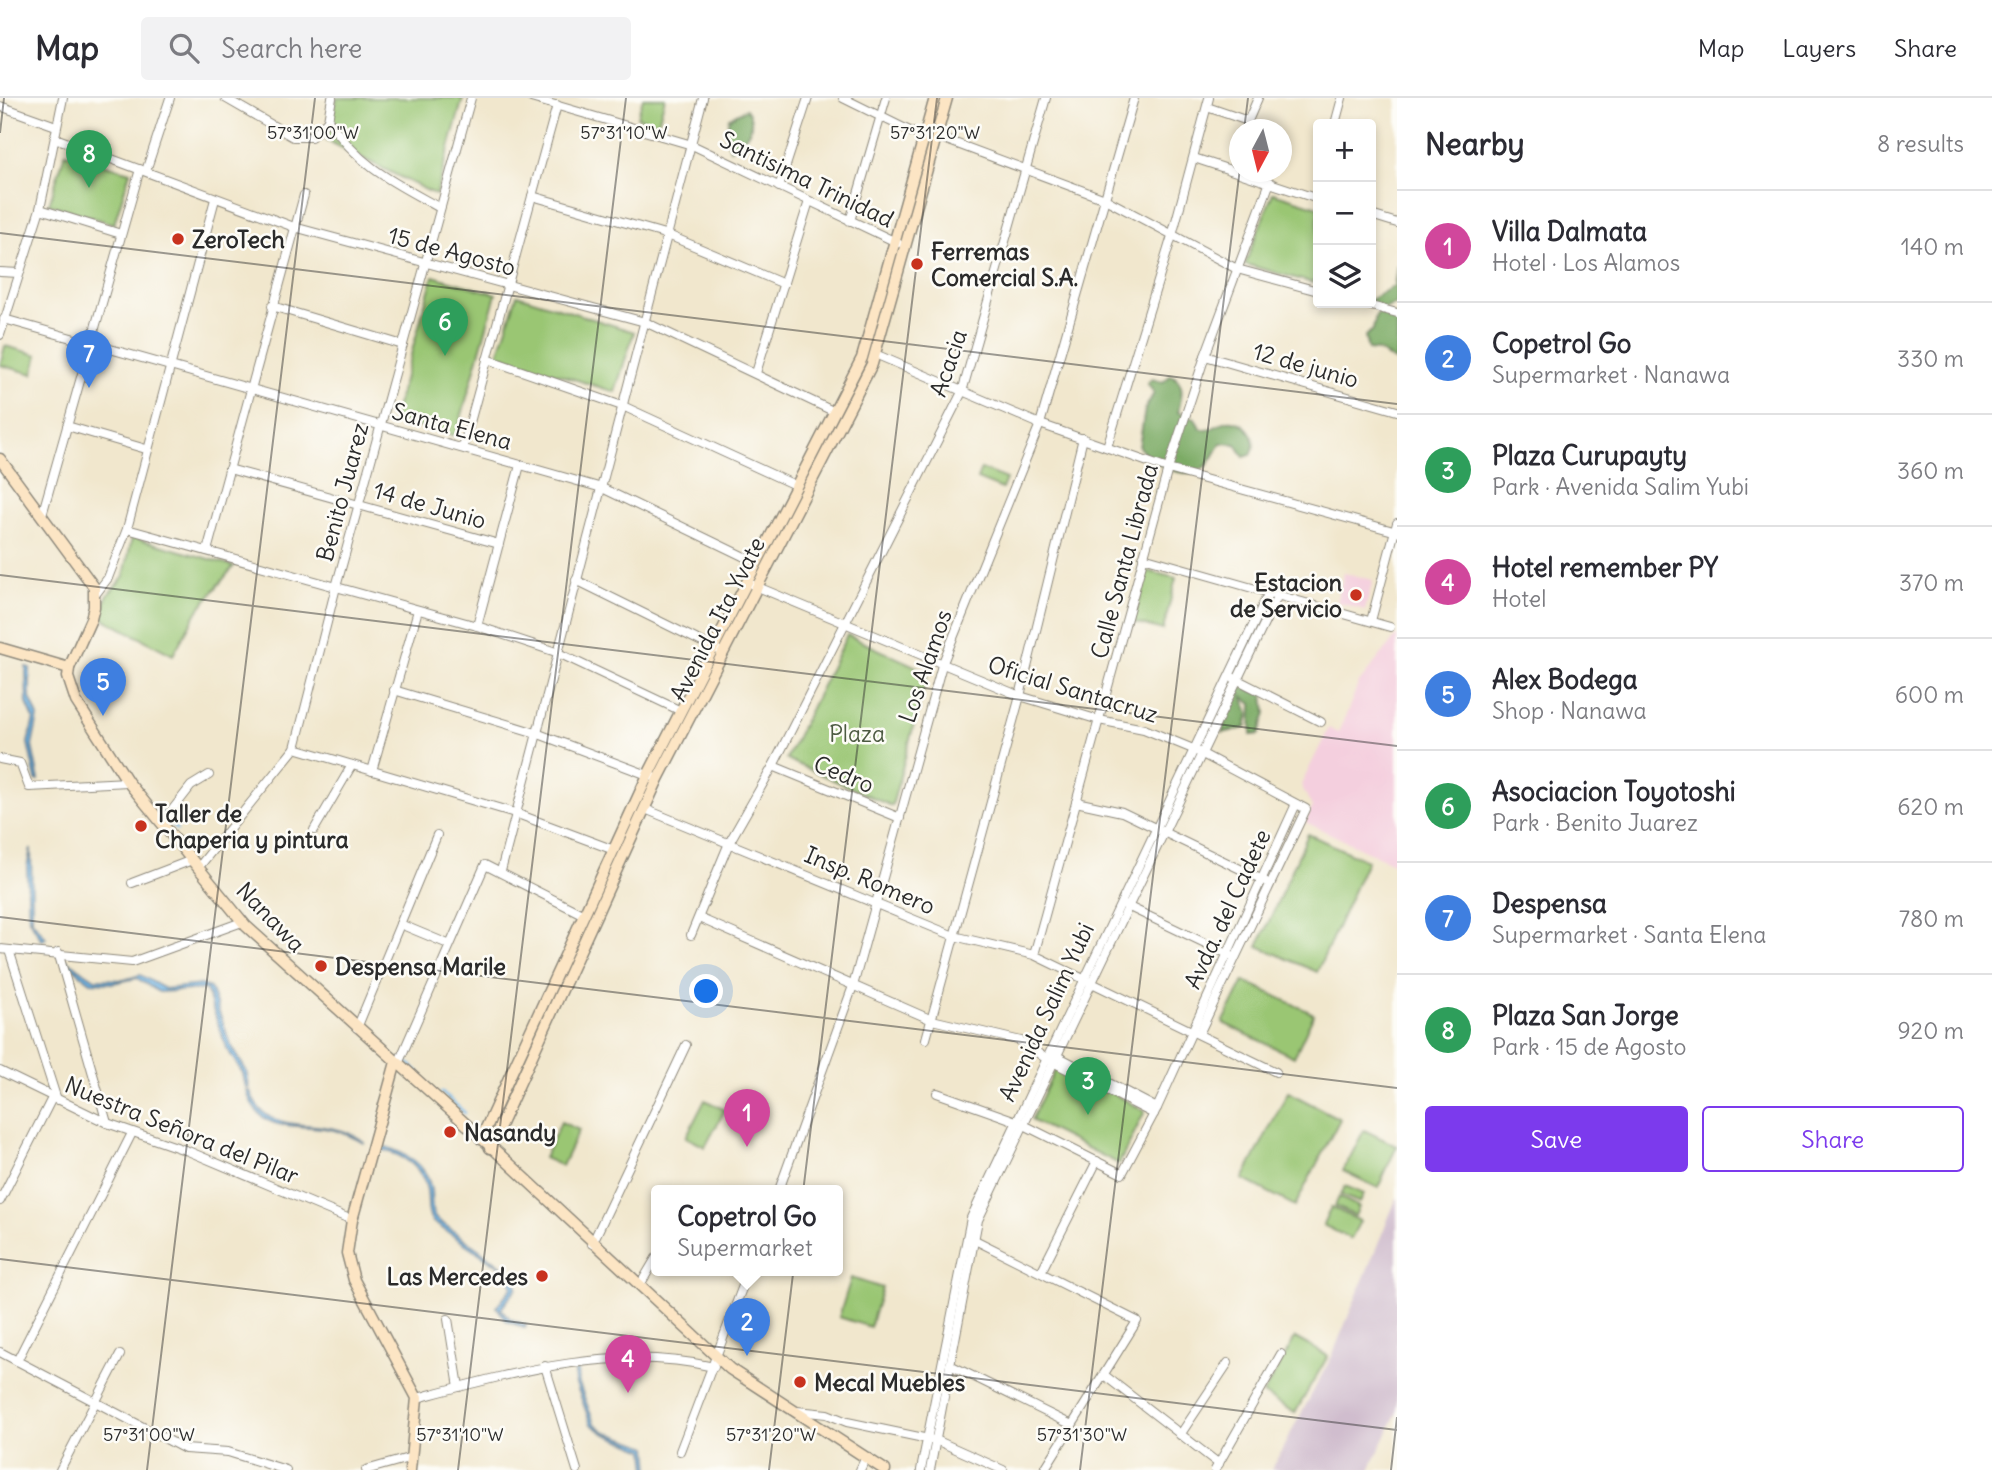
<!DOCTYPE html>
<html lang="en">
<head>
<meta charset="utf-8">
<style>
	:root { --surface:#fff; --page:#f2f2f3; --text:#2b2b33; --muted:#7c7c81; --line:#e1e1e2; --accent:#7c3aed }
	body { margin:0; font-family:Delius,sans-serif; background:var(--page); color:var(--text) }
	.controls { position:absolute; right:21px; top:21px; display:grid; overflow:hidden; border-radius:7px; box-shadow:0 4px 10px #0003 }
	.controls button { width:63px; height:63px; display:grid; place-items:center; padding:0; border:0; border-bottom:2px solid var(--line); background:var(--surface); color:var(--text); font:35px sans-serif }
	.compass { position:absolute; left:1229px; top:21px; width:63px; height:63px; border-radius:50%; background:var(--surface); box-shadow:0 4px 10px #0003; rotate:187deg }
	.you { position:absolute; left:707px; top:894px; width:24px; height:24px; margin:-18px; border:5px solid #fff; border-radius:50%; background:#1a73e8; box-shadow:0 0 0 10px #1a73e833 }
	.badge { display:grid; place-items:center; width:46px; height:46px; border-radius:50%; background:var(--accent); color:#fff; font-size:23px; font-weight:700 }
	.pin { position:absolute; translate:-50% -58px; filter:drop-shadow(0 2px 4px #0008) }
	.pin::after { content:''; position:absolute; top:37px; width:24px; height:21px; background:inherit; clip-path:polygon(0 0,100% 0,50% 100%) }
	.popup { position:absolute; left:651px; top:1087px; width:192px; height:91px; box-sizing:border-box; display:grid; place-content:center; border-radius:7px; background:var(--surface); filter:drop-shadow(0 2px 5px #0005); font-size:23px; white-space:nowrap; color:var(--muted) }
	.popup b { font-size:26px; color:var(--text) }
	.popup::after { content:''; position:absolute; left:50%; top:100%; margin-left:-14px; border:14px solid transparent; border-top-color:var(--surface) }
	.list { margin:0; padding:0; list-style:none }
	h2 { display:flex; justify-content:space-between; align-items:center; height:91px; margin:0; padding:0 28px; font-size:30px }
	h2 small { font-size:23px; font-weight:400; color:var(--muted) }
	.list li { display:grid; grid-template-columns:46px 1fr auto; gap:21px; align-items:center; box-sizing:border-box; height:112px; padding:0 28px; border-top:2px solid var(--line) }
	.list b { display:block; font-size:26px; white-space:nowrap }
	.list p { margin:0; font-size:23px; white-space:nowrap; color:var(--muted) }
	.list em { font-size:23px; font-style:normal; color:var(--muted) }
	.actions { display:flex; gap:14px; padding:21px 28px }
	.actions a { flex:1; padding:16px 0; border:2px solid var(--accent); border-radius:7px; text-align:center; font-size:24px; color:var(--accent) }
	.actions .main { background:var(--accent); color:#fff }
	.icon { flex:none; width:38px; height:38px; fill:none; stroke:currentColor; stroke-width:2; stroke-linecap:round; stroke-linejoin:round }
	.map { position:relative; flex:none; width:1397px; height:1372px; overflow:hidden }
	header { display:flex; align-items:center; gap:42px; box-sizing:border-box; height:98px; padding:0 35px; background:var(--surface); border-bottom:2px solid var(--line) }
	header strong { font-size:33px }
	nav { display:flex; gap:38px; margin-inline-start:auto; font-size:24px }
	.search { width:490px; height:63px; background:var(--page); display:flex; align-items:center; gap:18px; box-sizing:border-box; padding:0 24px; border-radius:7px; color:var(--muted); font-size:26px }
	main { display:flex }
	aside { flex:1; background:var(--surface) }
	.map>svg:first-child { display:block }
</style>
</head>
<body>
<header>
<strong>Map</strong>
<div class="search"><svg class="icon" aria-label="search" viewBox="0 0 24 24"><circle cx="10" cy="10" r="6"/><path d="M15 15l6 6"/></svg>Search here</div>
<nav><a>Map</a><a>Layers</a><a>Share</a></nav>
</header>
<main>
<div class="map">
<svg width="1397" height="1372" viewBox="0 0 1397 1372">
	<rect width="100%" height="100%" fill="#fdfcf7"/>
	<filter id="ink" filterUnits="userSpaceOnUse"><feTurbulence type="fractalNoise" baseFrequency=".0143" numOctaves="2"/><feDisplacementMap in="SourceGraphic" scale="14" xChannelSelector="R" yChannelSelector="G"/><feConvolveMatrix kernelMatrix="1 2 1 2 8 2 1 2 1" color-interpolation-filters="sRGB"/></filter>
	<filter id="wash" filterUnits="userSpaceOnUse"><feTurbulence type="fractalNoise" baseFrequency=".00686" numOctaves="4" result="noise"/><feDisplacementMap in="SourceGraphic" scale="28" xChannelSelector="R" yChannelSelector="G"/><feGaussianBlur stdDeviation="1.57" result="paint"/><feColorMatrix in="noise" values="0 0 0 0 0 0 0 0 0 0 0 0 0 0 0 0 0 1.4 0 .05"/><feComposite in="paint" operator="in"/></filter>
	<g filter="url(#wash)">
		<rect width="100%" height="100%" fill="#f1e7cd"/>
		<g fill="#f4cfde">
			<polygon points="1344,475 1373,482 1365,512 1337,504"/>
			<polygon points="1397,537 1397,767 1305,724 1312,709 1301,687 1329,630 1339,635 1358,586"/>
		</g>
		<polygon fill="#d0bdce" points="1397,1099 1397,1314 1370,1372 1271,1372 1332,1258"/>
		<g fill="#9ac673" stroke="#62784f" stroke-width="2">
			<polygon points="337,0 463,0 436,97 326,42"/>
			<polygon points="643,0 665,0 658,25 637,19"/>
			<polygon points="65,55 130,74 114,126 49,106"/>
			<polygon points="1273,95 1318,109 1318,167 1313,185 1245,166"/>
			<polygon points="433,178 496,196 456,338 393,321"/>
			<polygon points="517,197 634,234 615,294 498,257"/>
			<polygon points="5,248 38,257 33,276 0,267"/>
			<polygon points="855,284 857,285 755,479"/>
			<polygon points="981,371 1006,381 1002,391 977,381"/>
			<polygon points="132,439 234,468 198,512 173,557 100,519 107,498 124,478"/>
			<polygon points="1147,473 1176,480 1163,532 1133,524"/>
			<polygon points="847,537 928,574 892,708 786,661"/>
			<polygon points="1308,736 1367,763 1317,874 1258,848"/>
			<polygon points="591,812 593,812 496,1022 495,1021"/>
			<polygon points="1244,883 1314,916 1294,959 1223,925"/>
			<polygon points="1058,966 1145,1013 1119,1066 1031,1022"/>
			<polygon points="1288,994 1340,1021 1295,1108 1243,1081"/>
			<polygon points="705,1002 725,1012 705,1049 686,1039"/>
			<polygon points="561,1024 579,1032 562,1068 544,1060"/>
			<polygon points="1364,1032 1397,1048 1378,1090 1343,1073"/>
			<polygon points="1345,1088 1364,1096 1360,1105 1341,1097"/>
			<polygon points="1339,1099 1359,1109 1355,1118 1335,1108"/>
			<polygon points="1331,1109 1360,1123 1351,1141 1323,1127"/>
			<polygon points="851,1180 882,1190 870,1229 839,1219"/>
			<polygon points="1295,1240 1328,1258 1295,1315 1263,1296"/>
		</g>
		<g fill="#7bab65" stroke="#536b48" stroke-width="2">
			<path d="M746 11C759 28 745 43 730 51L726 39 729 20Z"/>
			<polygon points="1397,167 1397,206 1380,212 1370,207 1372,201 1394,188"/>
			<polygon points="1381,214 1397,218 1397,264 1378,253 1368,252 1365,238 1373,232 1376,217"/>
			<path d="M1171 277C1187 285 1181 300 1178 314L1195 320 1200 330 1206 332C1215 331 1219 325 1227 323 1245 320 1260 341 1251 357L1244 359 1236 346 1221 345C1217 352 1212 364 1205 369 1184 384 1153 367 1139 349L1145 311 1154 295 1147 285 1152 281 1163 284Z"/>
			<polygon points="1237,588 1264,596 1266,615 1259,636 1251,637 1252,606 1243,599 1249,615 1246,630 1222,635 1232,596"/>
		</g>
		<g fill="#74b9ea" stroke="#50728a" stroke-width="2">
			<polygon points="26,569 30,570 30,600 38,619 32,648 39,682 36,682 28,645 34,621 27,605"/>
			<polygon points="31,751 32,822 46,840 42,842 29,821 27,769"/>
			<polygon points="65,861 95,881 124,882 140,877 165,891 201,887 210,890 231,948 247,974 249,990 246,990 243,975 227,951 206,891 159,894 137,880 113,885 91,884 66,865"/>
			<path d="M247 993H250C264 1039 313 1020 348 1035 355 1038 362 1041 365 1045 354 1040 342 1033 330 1031 295 1024 260 1038 247 993Z"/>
			<path d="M380 1047C404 1055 427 1064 431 1093 432 1102 430 1112 435 1120L513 1176 517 1189 501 1211 510 1221 526 1227 525 1230 507 1223 497 1209 512 1189 509 1175 433 1124C426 1115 429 1103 427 1092 422 1067 402 1056 379 1051Z"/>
			<polygon points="575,1272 578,1272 578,1283 594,1325 604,1333 648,1349 650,1372 647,1372 645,1352 604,1335 591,1326 575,1283"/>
		</g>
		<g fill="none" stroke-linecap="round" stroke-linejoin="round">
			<g stroke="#74b9ea" stroke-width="2.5">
				<polyline points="159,711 177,732"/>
				<polyline points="238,806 248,817"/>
				<polyline points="404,961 420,976"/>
				<polyline points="441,994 465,1015"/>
			</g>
		</g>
	</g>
	<g filter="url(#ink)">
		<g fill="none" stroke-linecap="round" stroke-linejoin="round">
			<defs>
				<g id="street">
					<path d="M225 0 293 39H311L328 22C361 70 391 83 440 110"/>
					<polyline points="531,0 692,47 898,145"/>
					<polyline points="843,0 924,40"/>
					<polyline points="0,8 56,28"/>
					<polyline points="1207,9 1248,23 1258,0"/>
					<polyline points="328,22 332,0"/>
					<polyline points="1335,26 1342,0"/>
					<polyline points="936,38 1105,101 1237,171 1318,193"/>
					<polyline points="55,40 294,129 645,224 835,314"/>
					<polyline points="1194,60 1318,101"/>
					<polyline points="146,73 170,0"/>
					<polyline points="779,89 808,0"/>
					<polyline points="532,98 668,137 784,186"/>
					<polyline points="40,111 121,136"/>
					<polyline points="1371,117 1397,125"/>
					<polyline points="850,123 886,0"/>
					<polyline points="0,174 19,175"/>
					<polyline points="1360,205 1397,215"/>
					<polyline points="272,208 403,247"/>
					<polyline points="4,221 602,390 757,465"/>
					<polyline points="0,237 40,111 63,0"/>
					<polyline points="875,256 1040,326 1168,371 1397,434"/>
					<polyline points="1205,258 1397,313"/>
					<polyline points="487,261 625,309 797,388"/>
					<polyline points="756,275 809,103"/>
					<polyline points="67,328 146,351"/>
					<polyline points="1107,349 1172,138 1209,0"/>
					<polyline points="463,350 557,7"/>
					<polyline points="229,371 499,446"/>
					<polyline points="42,417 140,71"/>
					<polyline points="127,431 477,528 556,554 681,613"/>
					<polyline points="207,453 304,97"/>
					<polyline points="1143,459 1390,529"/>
					<polyline points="576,482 718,552"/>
					<polyline points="753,487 1020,598 1099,622 1144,631 1193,651 1306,711 1199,936"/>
					<polyline points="95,497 108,480 127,431 215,101"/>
					<polyline points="1371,523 1397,425"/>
					<polyline points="477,528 520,367"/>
					<polyline points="1234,580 1321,624"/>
					<polyline points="394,592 536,635 653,679"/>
					<polyline points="295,650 515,715 614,752"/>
					<polyline points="0,661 20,665 29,689 128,684"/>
					<polyline points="773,668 900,720"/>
					<polyline points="372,673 418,512"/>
					<polyline points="1076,704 1122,714 1265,783"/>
					<polyline points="645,711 954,838 1034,857 1276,974"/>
					<polyline points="162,725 191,688 209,677"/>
					<polyline points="314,732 352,667"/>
					<polyline points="198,770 295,650 336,489 471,0"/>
					<polyline points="501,773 703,0"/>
					<polyline points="132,785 192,762"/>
					<polyline points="1125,807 1230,857"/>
					<polyline points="699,820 932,922 1021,943 1045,960 1154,1016"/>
					<polyline points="400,826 448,846"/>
					<polyline points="691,837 729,745 773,668 962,294 1046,0"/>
					<polyline points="0,851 132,864 242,824"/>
					<polyline points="9,852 57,1002"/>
					<polyline points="58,854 107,1025"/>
					<polyline points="1034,857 1168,371 1205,258 1270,84"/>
					<polyline points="357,930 437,737"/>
					<polyline points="926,941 1020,598 1083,340"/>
					<polyline points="1055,957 1157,1010"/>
					<polyline points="398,966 485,767 584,817"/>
					<polyline points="0,973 107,1025 188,1053 352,1122"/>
					<polyline points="937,995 1016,1023 1122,1076 1157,1010 1296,706"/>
					<polyline points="779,1092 853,888 942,567 1040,326 1134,0"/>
					<polyline points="0,1103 52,1000"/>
					<polyline points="969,1139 1137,1223 1044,1372"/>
					<polyline points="592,1146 686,947"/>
					<polyline points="1041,1174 1097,1063"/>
					<polyline points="640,1187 656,1160"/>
					<polyline points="448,1221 459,1289"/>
					<polyline points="0,1254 185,1351 228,1354 286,1372"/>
					<polyline points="17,1263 132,1035"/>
					<polyline points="950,1267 1072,1327"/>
					<polyline points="545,1268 577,1372"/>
					<polyline points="1104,1277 1219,1366"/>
					<path d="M417 1300C515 1274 613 1246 714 1269"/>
					<polyline points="797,1313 827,1316 847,1324 938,1343 1003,1372"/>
					<polyline points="1180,1337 1228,1265"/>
					<polyline points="680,1353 749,1172"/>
					<polyline points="60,1372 120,1257"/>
					<polyline points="366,1372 412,1359"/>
					<polyline points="860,1372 866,1359"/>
					<polyline points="921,1372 971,1120 1269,494"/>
					<polyline points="930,1372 978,1122 1278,497"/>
					<polyline points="1215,1372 1281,1256"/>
				</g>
				<g id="secondary">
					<polyline points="0,361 94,489 94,509 91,521 69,570 68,579 76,603 128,684 246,828 497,1054 730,1271 885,1372"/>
					<polyline points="0,550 69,570"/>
					<polyline points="396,964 352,1122 347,1155 354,1182 417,1300 410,1372"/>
					<polyline points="481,1041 648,677 862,260 935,0"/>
					<polyline points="490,1050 658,681 872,266 947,0"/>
				</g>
			</defs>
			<use href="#street" stroke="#8e897c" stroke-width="10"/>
			<use href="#secondary" stroke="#8e897c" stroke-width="13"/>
			<use href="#street" stroke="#fff" stroke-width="8"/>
			<use href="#secondary" stroke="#fce5c4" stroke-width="10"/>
		</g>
	</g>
	<path fill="none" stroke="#2b2b2b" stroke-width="2" stroke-opacity="0.45" d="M1244 32 1248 0M0 35 4 0M0 135 1397 306M0 477 1397 648M0 819 1397 990M0 1161 1397 1332M147 1372 315 0M458 1372 626 0M769 1372 937 0M1080 1372 1240 70M1391 1372 1397 1319"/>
	<g fill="#c8321e" stroke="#fdfcf7" stroke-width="2.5">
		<circle cx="178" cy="141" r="7"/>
		<circle cx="917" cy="166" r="7"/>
		<circle cx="1356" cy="497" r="7"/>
		<circle cx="141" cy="728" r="7"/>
		<circle cx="321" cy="868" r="7"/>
		<circle cx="450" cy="1034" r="7"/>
		<circle cx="542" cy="1178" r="7"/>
		<circle cx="800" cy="1284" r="7"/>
	</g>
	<g text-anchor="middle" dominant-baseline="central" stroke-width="5" stroke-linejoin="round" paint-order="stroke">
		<g font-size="23" fill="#2b2b2b" stroke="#fdfcf7">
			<text transform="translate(807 81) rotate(26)">Santisima Trinidad</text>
			<text transform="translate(452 153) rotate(15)">15 de Agosto</text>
			<text transform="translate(948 265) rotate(-71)">Acacia</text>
			<text transform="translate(1306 267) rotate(16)">12 de junio</text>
			<text transform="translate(452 328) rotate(15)">Santa Elena</text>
			<text transform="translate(342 394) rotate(-75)">Benito Juarez</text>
			<text transform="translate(430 407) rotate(16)">14 de Junio</text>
			<text transform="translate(1124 463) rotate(-75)">Calle Santa Librada</text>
			<text transform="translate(717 521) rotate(-63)">Avenida Ita Yvate</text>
			<text transform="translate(925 568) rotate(-71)">Los Alamos</text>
			<text transform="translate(1073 591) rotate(17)">Oficial Santacruz</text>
			<text transform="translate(844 676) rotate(22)">Cedro</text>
			<text transform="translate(870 782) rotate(23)">Insp. Romero</text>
			<text transform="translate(1227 811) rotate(-65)">Avda. del Cadete</text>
			<text transform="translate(271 819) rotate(46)">Nanawa</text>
			<text transform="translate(1046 914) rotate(-65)">Avenida Salim Yubi</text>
			<text transform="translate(182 1032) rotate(22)">Nuestra Señora del Pilar</text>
		</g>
		<g font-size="23" font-weight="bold" fill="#2b2b2b" stroke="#fdfcf7" text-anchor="start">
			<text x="192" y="141">ZeroTech</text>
			<text x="931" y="153">Ferremas<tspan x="931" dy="26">Comercial S.A.</tspan></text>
			<text x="1342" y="484" text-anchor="end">Estacion<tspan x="1342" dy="26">de Servicio</tspan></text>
			<text x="155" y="715">Taller de<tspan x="155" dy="26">Chaperia y pintura</tspan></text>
			<text x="335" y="868">Despensa Marile</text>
			<text x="464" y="1034">Nasandy</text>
			<text x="528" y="1178" text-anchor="end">Las Mercedes</text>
			<text x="814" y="1284">Mecal Muebles</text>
		</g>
		<g font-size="23" fill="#4c5a41" stroke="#fdfcf7">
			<text x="857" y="635">Plaza</text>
		</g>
	</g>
	<g font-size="18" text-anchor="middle" fill="#2b2b2b" stroke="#fdfcf7" stroke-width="5" stroke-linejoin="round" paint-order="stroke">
		<text x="313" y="41">57°31'00"W</text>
		<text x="624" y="41">57°31'10"W</text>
		<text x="935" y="41">57°31'20"W</text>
		<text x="149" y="1343">57°31'00"W</text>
		<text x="460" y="1343">57°31'10"W</text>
		<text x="771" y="1343">57°31'20"W</text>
		<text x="1082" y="1343">57°31'30"W</text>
	</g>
</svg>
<div class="controls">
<button>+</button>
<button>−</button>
<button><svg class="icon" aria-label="layers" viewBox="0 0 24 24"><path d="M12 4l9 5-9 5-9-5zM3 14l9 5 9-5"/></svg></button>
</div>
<svg class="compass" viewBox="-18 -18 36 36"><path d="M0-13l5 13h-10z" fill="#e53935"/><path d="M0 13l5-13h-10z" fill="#7c7c81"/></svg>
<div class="you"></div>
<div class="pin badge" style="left:747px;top:1049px;background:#d1479c">1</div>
<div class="pin badge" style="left:747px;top:1258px;background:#3f7fe0">2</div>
<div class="popup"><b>Copetrol Go</b>Supermarket</div>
<div class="pin badge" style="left:1088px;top:1017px;background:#2e9e5b">3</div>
<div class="pin badge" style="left:628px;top:1295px;background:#d1479c">4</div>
<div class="pin badge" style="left:103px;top:618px;background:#3f7fe0">5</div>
<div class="pin badge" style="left:445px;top:258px;background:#2e9e5b">6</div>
<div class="pin badge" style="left:89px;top:290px;background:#3f7fe0">7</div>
<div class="pin badge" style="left:89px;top:90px;background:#2e9e5b">8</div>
</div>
<aside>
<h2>Nearby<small>8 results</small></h2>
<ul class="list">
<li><span class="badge" style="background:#d1479c">1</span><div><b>Villa Dalmata</b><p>Hotel · Los Alamos</p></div><em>140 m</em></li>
<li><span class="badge" style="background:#3f7fe0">2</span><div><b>Copetrol Go</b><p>Supermarket · Nanawa</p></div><em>330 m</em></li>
<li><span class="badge" style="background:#2e9e5b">3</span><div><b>Plaza Curupayty</b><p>Park · Avenida Salim Yubi</p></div><em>360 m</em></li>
<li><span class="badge" style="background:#d1479c">4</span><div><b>Hotel remember PY</b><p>Hotel</p></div><em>370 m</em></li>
<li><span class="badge" style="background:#3f7fe0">5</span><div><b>Alex Bodega</b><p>Shop · Nanawa</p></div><em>600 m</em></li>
<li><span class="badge" style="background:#2e9e5b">6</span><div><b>Asociacion Toyotoshi</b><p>Park · Benito Juarez</p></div><em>620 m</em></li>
<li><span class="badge" style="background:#3f7fe0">7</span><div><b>Despensa</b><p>Supermarket · Santa Elena</p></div><em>780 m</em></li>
<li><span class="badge" style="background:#2e9e5b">8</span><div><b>Plaza San Jorge</b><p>Park · 15 de Agosto</p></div><em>920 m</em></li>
</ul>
<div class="actions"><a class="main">Save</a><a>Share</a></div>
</aside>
</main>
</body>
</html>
